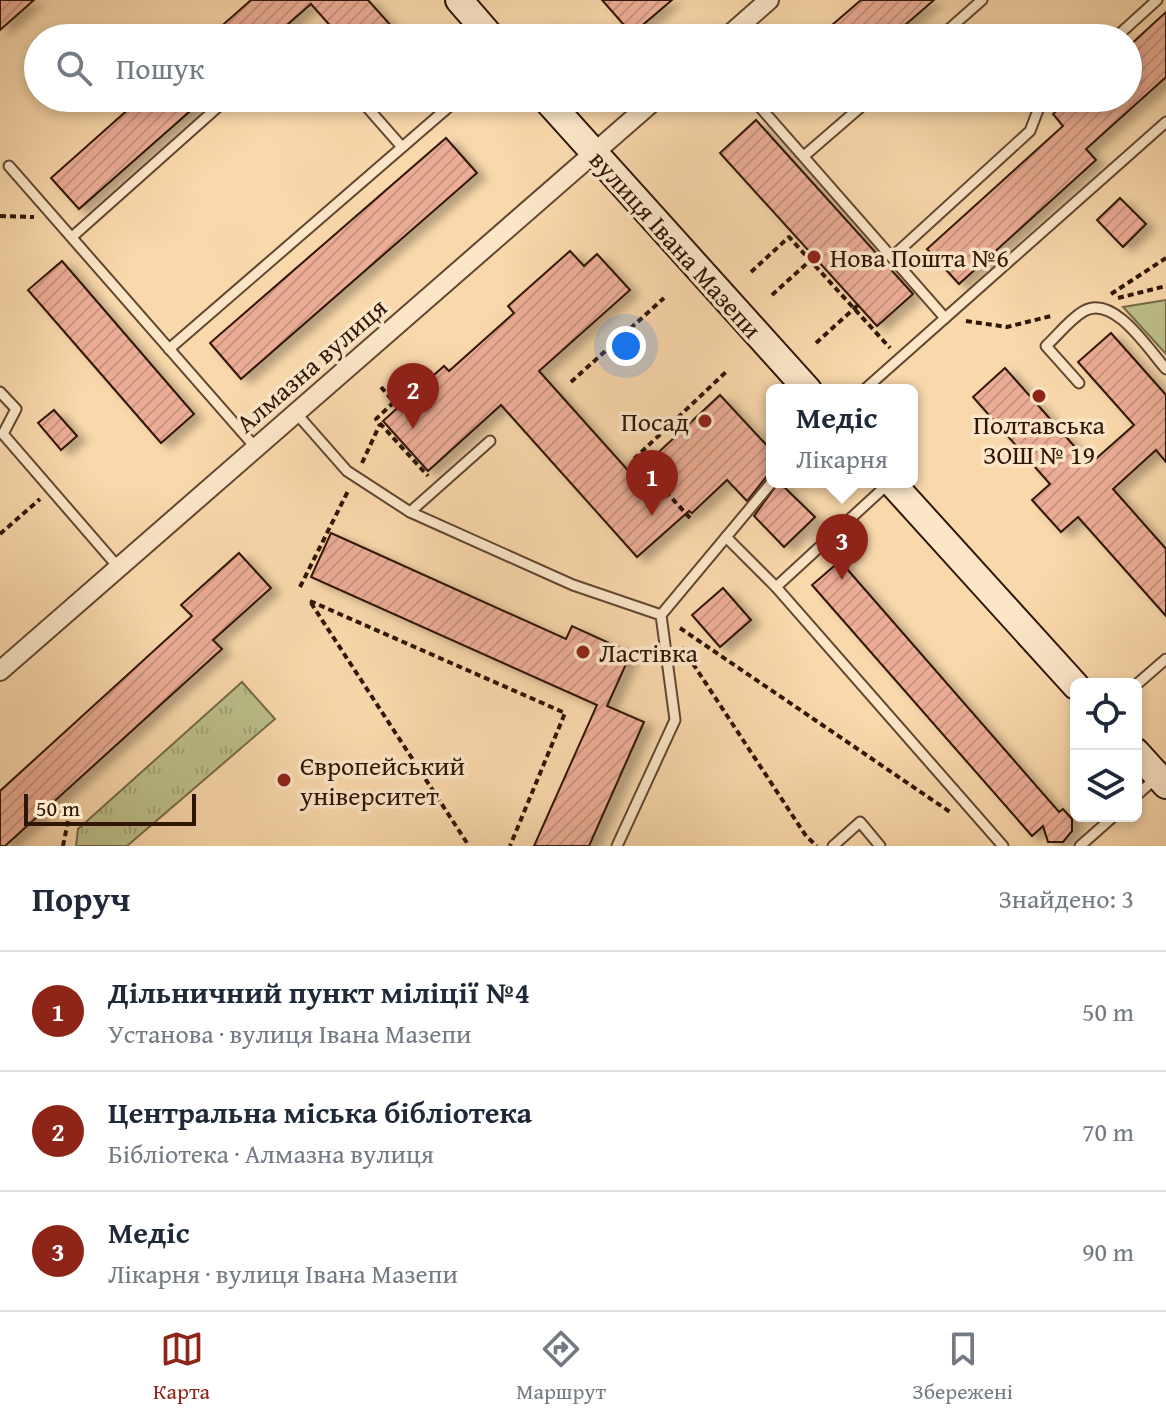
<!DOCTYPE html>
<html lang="uk">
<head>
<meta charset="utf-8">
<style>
	:root { --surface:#fff; --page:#f2f2f3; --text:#1f2937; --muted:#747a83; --line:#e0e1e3; --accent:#8f2418 }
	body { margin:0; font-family:"Gentium Book Plus",serif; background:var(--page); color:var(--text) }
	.controls { position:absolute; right:24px; bottom:24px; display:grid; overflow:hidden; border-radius:12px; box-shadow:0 4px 12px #0003 }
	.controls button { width:72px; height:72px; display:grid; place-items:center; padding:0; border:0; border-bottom:2px solid var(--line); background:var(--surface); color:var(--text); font:40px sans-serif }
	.scale { position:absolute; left:24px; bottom:20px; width:172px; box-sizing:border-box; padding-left:8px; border:4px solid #301607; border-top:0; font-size:22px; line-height:28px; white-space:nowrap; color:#301607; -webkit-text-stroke:6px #fbe6c8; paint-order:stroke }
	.you { position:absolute; left:626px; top:346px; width:28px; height:28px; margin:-20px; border:6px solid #fff; border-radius:50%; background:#1a73e8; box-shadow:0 0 0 12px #1a73e833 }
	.badge { display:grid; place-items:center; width:52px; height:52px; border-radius:50%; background:var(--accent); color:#fff; font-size:26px; font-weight:700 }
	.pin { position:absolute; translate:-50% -66px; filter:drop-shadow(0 2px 4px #0008) }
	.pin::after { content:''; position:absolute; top:42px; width:28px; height:24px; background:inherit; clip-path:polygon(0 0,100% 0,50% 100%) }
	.popup { position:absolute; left:766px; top:384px; width:152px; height:104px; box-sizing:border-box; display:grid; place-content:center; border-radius:12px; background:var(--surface); filter:drop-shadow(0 2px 6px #0005); font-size:26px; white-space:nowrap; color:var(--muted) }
	.popup b { font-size:30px; color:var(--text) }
	.popup::after { content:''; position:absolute; left:50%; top:100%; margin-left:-16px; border:16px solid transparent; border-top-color:var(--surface) }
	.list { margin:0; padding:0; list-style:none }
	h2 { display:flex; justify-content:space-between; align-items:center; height:104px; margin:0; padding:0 32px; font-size:34px }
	h2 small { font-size:26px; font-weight:400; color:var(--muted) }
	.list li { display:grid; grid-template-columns:52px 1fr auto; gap:24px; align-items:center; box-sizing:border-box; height:120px; padding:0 32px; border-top:2px solid var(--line) }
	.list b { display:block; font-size:30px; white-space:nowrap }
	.list p { margin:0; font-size:26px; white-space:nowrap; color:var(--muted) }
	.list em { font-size:26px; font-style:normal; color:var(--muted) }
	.icon { flex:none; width:44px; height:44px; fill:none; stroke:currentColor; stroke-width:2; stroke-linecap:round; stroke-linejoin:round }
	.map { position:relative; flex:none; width:1166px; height:846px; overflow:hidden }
	.search { position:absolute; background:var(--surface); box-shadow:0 4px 12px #0003; left:24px; right:24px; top:24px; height:88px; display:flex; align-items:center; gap:20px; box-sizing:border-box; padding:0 28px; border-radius:44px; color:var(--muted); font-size:30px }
	.sheet { height:464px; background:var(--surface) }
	nav { display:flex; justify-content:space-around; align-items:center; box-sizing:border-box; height:112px; border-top:2px solid var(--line); background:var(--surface); font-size:22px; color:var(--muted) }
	nav a { display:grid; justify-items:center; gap:4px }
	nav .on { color:var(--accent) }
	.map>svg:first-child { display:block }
</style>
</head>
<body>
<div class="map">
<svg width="1166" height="846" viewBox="0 0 1166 846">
	<defs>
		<pattern id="grass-tufts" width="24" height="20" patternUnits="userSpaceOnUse" patternTransform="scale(2)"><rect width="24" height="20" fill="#bcbf8a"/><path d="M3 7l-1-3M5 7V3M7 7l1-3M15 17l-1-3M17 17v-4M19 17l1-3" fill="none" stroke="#a2a376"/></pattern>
		<pattern id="building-hatch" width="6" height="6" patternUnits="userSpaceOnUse" patternTransform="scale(2)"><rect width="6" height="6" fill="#ebad95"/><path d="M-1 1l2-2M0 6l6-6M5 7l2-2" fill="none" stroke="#ca947f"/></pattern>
		<filter id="shadow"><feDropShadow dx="9" dy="5" stdDeviation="4" flood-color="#0004"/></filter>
	</defs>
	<rect width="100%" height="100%" fill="#f9d8ab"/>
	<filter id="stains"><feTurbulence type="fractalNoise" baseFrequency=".0025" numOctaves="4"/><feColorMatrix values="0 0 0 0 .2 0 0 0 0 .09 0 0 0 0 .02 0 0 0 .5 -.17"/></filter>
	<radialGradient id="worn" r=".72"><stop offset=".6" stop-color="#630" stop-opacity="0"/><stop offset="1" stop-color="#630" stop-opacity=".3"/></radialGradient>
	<polygon fill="url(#grass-tufts)" stroke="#766a48" stroke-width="2" points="242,682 275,719 127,846 76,846 78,829"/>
	<polygon fill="#bcbf8a" stroke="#766a48" stroke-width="2" points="1166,300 1166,354 1123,307"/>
	<g fill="url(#building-hatch)" stroke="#301607" stroke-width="2" filter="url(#shadow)">
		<polygon points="0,0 34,0 0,30"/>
		<polygon points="251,0 368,0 402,38 341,38 311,4 272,38 208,38"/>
		<polygon points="602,0 672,0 632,34"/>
		<polygon points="861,0 934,0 890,38 817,38"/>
		<polygon points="1166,12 1166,77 1086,149 1096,160 959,284 927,249 1063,126 1053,114 1071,98 1128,98 1128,47"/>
		<polygon points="141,98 205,98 79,209 51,178"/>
		<polygon points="756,120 913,294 877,326 720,153"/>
		<polygon points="446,138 477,173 241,379 210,343"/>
		<polygon points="1120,198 1146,224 1123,247 1097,220"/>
		<polygon points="570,251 584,266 597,254 630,290 539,371 633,476 720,395 772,451 772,475 766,477 747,501 727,480 692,513 689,511 637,557 501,405 428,471 383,421 444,366 449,371 514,313 508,306"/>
		<polygon points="62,261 194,414 161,443 28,290"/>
		<polygon points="1111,333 1166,395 1166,462 1156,450 1113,489 1166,549 1166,616 1078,517 1061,532 1032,500 1050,484 973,397 1005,368 1090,464 1134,425 1078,362"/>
		<polygon points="54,410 77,436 61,450 38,423"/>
		<polygon points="779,482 815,517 784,547 754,516"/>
		<polygon points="331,533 566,639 572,626 631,653 607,706 644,722 589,846 534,846 597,705 311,577"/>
		<polygon points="239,553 271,588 213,640 222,649 5,846 0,846 0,791 192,616 181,605"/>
		<polygon points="840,561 1059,812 1063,809 1072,819 1072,831 1063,842 1048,842 1043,826 1032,836 812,585"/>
		<polygon points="723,588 751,620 720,647 692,615"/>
	</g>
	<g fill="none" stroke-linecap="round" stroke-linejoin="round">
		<defs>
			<g id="lane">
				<polyline points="295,38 302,32 307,38"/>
				<polyline points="939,38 982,0"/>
				<polyline points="1115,38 1157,0"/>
				<polyline points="359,98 402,147"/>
				<polyline points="752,98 945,318"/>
				<polyline points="804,156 871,98"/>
				<polyline points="9,166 256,448"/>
				<polyline points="72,237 228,98"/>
				<polyline points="892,257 1030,131 1040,105 1048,98"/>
				<polyline points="169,349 459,98"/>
				<path d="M1079 383 1046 346C1058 335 1070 319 1084 311 1114 294 1149 350 1166 369"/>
				<polyline points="864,390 1166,122"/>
				<polyline points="0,392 16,409 3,434 119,568"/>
				<polyline points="296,413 347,471 410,512 573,585 661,615"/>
				<polyline points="888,484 776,587 1003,846"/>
				<polyline points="410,512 490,441"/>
				<polyline points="726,537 776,587"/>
				<polyline points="1136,685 1166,659"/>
				<polyline points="1136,796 1156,778"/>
				<polyline points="617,846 675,720 661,615 772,482"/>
				<polyline points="833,846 860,822 880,846"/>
				<polyline points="1080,846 1114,816"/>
			</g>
			<g id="street">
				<polyline points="726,38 769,0"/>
				<polyline points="0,671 657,98"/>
			</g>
			<g id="secondary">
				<polyline points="459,0 492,38"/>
				<polyline points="545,98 808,390"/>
				<polyline points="891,482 1076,686"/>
				<polyline points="1136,752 1166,785"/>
			</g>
		</defs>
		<use href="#lane" stroke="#624630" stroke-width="13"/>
		<use href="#street" stroke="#624630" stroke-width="22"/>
		<use href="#secondary" stroke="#301607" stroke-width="30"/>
		<g stroke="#301607" stroke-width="4" stroke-dasharray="6 4" stroke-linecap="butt">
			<polyline points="0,216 34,217"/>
			<polyline points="751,272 789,237 890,348"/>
			<polyline points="1111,294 1166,258"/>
			<polyline points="772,295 814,257"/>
			<polyline points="1118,298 1166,286"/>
			<polyline points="966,321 1007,327 1051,316"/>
			<polyline points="816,343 858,305"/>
			<polyline points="571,382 664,298"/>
			<polyline points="381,387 394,402 376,419 428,476"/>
			<polyline points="362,463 380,424"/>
			<polyline points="690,518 635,458 728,370"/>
			<polyline points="0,534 40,499"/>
			<polyline points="300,587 349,489"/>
			<polyline points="310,601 565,713 510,846"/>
			<polyline points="311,603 469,846"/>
			<polyline points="680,628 950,812"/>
			<polyline points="682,647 806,836 817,846"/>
			<polyline points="63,846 68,821"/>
		</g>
		<use href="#lane" stroke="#fbe6c8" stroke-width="9"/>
		<use href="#street" stroke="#fbe6c8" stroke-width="18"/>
		<use href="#secondary" stroke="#fbe6c8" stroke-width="26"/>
	</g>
	<g fill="#8f2418" stroke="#fbe6c8" stroke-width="3">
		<circle cx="814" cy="257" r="8"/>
		<circle cx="1039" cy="396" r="8"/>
		<circle cx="705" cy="421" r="8"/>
		<circle cx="583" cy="652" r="8"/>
		<circle cx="284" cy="780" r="8"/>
	</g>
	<g text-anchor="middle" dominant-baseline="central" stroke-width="7" stroke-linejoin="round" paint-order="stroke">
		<g font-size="26" fill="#301607" stroke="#fbe6c8">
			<text transform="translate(676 244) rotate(48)">вулиця Івана Мазепи</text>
			<text transform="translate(311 365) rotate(-41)">Алмазна вулиця</text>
		</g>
		<g font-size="26" fill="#301607" stroke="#fbe6c8" text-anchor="start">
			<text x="830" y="257">Нова Пошта №6</text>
			<text x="689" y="421" text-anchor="end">Посад</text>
			<text x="1039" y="424" text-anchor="middle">Полтавська<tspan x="1039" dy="30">ЗОШ № 19</tspan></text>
			<text x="599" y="652">Ластівка</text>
			<text x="300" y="765">Європейський<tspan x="300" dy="30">університет</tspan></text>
		</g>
	</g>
	<rect width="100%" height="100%" filter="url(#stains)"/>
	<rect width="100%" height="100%" fill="url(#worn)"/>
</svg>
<div class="controls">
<button><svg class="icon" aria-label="locate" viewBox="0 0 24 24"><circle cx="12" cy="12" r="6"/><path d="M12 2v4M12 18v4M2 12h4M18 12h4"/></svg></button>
<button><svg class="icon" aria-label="layers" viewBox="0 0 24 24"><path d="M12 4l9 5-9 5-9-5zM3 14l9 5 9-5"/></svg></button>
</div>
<div class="scale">50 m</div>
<div class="you"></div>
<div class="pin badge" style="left:652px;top:516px">1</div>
<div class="pin badge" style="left:413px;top:429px">2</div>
<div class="pin badge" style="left:842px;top:580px">3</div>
<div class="popup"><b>Медіс</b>Лікарня</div>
<div class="search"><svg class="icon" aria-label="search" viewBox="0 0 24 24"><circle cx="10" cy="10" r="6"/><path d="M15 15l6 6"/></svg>Пошук</div>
</div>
<section class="sheet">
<h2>Поруч<small>Знайдено: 3</small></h2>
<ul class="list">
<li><span class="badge">1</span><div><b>Дільничний пункт міліції №4</b><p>Установа · вулиця Івана Мазепи</p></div><em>50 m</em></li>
<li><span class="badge">2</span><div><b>Центральна міська бібліотека</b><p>Бібліотека · Алмазна вулиця</p></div><em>70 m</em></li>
<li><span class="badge">3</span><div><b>Медіс</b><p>Лікарня · вулиця Івана Мазепи</p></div><em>90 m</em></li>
</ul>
</section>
<nav>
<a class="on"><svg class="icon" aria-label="map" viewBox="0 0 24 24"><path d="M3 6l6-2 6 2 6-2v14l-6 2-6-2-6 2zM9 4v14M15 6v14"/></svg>Карта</a>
<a><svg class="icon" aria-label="directions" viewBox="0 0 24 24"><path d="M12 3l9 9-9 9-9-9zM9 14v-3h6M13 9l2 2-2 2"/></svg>Маршрут</a>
<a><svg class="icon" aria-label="saved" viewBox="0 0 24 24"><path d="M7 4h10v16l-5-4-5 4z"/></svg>Збережені</a>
</nav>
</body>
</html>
